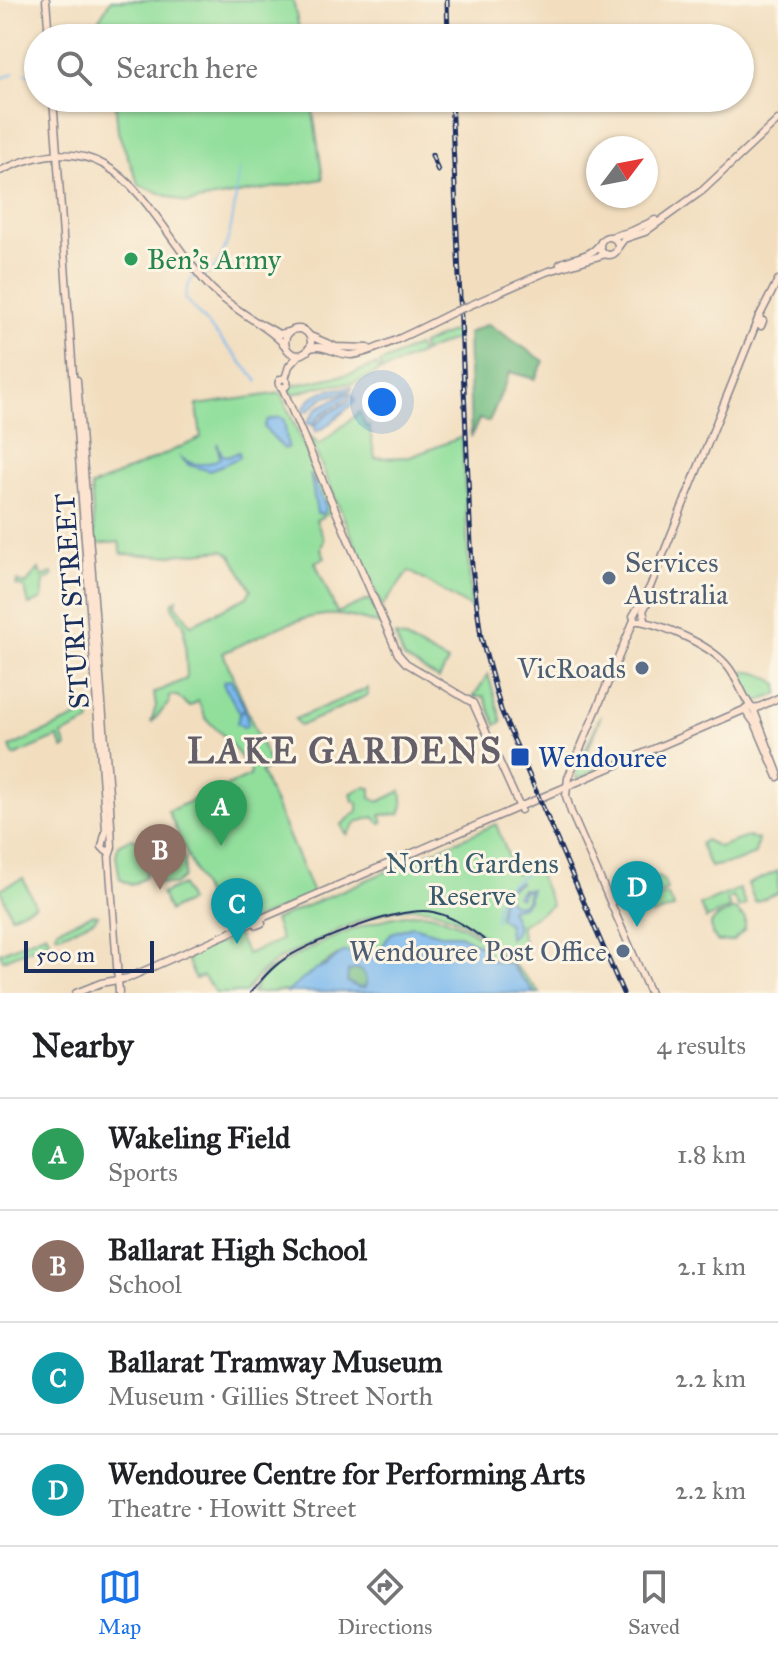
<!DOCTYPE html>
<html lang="en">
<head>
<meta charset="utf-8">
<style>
	:root { --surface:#fff; --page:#f6f6f6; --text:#202124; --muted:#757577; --line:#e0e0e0; --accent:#1a73e8 }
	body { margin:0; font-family:"IM FELL Great Primer",serif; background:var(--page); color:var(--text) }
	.compass { position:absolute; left:586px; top:136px; width:72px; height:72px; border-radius:50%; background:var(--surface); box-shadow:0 2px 6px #0004; rotate:58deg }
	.scale { position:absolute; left:24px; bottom:20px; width:130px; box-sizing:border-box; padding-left:8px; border:4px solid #1b2f5e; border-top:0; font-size:22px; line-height:28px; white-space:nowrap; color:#1b2f5e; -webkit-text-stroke:6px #fcf5e5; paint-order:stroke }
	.you { position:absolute; left:382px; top:402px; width:28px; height:28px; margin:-20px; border:6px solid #fff; border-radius:50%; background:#1a73e8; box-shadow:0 0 0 12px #1a73e833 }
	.badge { display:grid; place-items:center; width:52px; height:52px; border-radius:50%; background:var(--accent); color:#fff; font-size:26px; font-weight:700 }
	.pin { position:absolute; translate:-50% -66px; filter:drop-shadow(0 2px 4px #0008) }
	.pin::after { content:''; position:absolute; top:42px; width:28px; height:24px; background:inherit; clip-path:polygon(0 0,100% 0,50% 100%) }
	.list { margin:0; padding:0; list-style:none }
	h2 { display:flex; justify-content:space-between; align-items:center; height:104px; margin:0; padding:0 32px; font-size:34px }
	h2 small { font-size:26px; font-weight:400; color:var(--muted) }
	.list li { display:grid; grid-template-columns:52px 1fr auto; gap:24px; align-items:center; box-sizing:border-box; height:112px; padding:0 32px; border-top:2px solid var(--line) }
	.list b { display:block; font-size:30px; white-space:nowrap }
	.list p { margin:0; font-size:26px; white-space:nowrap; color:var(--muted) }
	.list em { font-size:26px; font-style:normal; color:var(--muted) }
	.icon { flex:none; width:44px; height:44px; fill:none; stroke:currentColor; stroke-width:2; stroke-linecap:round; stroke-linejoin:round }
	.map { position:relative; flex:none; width:778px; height:993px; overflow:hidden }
	.search { position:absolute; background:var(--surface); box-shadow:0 2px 6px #0004; left:24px; right:24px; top:24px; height:88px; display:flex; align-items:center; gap:20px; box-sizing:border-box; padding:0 28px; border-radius:44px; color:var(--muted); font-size:30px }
	.sheet { height:552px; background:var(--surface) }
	nav { display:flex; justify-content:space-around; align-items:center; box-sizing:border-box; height:112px; border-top:2px solid var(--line); background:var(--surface); font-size:22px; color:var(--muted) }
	nav a { display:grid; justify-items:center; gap:4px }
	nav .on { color:var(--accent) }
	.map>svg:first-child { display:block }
</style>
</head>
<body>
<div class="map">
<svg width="778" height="993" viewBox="0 0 778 993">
	<rect width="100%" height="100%" fill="#fcf5e5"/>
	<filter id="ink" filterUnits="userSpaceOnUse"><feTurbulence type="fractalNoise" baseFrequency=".0125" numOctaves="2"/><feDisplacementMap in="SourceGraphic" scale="16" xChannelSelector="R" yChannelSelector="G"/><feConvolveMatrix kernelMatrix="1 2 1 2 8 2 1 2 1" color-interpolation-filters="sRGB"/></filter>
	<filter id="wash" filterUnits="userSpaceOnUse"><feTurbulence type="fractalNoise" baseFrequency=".006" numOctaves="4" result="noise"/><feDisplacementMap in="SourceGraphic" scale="32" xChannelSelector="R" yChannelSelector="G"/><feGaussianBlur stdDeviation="1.8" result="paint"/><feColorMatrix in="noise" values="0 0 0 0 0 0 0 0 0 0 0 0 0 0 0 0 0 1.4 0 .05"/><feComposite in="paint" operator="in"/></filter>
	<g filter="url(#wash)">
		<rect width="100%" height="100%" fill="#f2debf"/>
		<g fill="#92df9c" stroke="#56877d" stroke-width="2">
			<polygon points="111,0 293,0 301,38 111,38 110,25 102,28 97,22"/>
			<polygon points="115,98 311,98 323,179 186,203 139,185 118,132"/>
			<polygon points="455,330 457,338 424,352 421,345"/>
			<polygon points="417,346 422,353 382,371 380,363"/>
			<polygon points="376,365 380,371 354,383 321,386 291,395 290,386 354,373"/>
			<path d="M281 393 332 512 316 520 324 540 321 549 325 558 315 562 337 613 370 599 381 625C363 620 344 613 325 615 290 618 255 639 223 653L271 767 261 772 314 895 222 933 168 811 250 776 251 771 227 739 206 719 198 701 190 707 177 696H169V703L151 723 156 706 154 693 186 679 187 675 184 625 172 607 173 602 177 599 176 604 191 625 247 597 251 589 231 555 224 550 163 556 122 554 119 542 95 544 91 487 201 438 197 405Z"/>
			<polygon points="360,412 366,427 369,426 375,458 410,457 462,437 471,608 409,571 382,607 308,434 319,445"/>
			<polygon points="39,569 42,577 52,573 53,576 44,581 42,599 29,605 25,588 16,585 17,581 26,584"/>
			<polygon points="395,636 404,638 448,662 439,679 404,658"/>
			<path d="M744 672C756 671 769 676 778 685V694L751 704 739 676Z"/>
			<polygon points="488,674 502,722 496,725 484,696 473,698"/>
			<polygon points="368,688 368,695 300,726 295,719"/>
			<polygon points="89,712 90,722 62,735 67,747 63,749 58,737 14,756 10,747"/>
			<polygon points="601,715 585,757 596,770 576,780 576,771"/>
			<polygon points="364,787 371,788 371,798 379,802 401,791 403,806 400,814 380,815 383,822 381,824 374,817 357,822 347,835 341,825 358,811 358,802 353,801 351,793"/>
			<path d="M496 824 515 874 535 866 552 905 521 925V932L526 948 515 960C504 954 496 945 486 937 431 899 408 901 348 926V928L345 927 277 960 259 974 245 993H216L203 976 195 979 186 957 237 935 247 954 281 940 274 920Z"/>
			<polygon points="747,837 758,839 755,854 735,862 710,867 700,844 705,840 719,847"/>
			<path d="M131 838C149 842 149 863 145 878L131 885 120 879 116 856 118 845Z"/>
			<polygon points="164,841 174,842 185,859 184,877 174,885 160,883 152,866 154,848"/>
			<polygon points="778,871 778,893 755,902 748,884"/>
			<polygon points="658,877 664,881 667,890 649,898 642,884"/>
			<polygon points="23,878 35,905 11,916 0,889"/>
			<polygon points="182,885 189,901 169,911 161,894"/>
			<polygon points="739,889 746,905 739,908 733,897 727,900 730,908 706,919 700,905"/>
			<polygon points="667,894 674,908 651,915 647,906 649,902"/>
			<polygon points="731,910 736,910 745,919 745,929 733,941 718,942 712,934 711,924 716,918"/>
			<path d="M423 913C470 920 510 958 540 993H535L510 965 494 961 473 942 457 934H440L412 926 403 929 397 952C392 953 384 956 379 955 367 955 355 949 342 953 336 955 291 989 288 993L284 991 252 993 262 975 271 971 265 973 266 972C308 948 374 915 423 913Z"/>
			<polygon points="93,914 98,915 94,920 60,935 56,934 57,929"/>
			<polygon points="46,933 50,941 3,960 0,953"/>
		</g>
		<g fill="#75be84" stroke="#487671" stroke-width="2">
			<polygon points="488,324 544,361 535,379 510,372 489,422 479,419 471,437 468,333"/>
			<path d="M358 969C365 974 368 979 365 987L359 988 347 982 348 971Z"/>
		</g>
		<g fill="#7bb9ee" stroke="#4b74a6" stroke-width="2" fill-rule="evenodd">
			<path d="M352 387V390L322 398 307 412 303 410C313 389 329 390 352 387Z"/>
			<polygon points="347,393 353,394 321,415 312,425 307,423 317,408"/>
			<polygon points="354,397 355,402 324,428 315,432 314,426 325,416"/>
			<polygon points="280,417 284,420 288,447 284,449 264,427 267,420"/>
			<path d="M217 443 222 455 230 456 239 452 240 457 210 471 189 465 179 456C192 467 205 467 220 458Z"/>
			<polygon points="310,473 325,505 326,509 322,514 317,513"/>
			<polygon points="225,681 231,680 245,709 241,711 246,712 248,725 244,727 237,723 240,713 223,684"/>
			<polygon points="521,882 508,889 506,896 512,904 521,904 526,901 528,889 523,891 520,898 516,896 522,889 531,889 528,900 523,906 510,909 517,926 514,934 509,938 508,924 499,917 502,896 508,886"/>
			<path d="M412 926 440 934H457L478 944 494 961 510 964 535 993 287 992 316 969 326 966 343 952H368L381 955V948L391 933ZM358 969C365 973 368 979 365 987L359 988 347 982 348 971Z"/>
		</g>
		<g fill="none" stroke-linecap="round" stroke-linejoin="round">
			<g stroke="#7bb9ee" stroke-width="2">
				<polyline points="24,73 38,75"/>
				<polyline points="0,79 14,73"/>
				<path d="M204 275C233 261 235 198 239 169"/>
				<polyline points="198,276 193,277 187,288 185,299 258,381"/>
				<polyline points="518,878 534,869"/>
				<path d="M495 921C497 899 499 888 518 880"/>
				<polyline points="501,949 502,944"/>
			</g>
		</g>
	</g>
	<g filter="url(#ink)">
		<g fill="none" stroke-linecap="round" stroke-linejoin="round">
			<defs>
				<g id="secondary">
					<polyline points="46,0 49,38"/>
					<polyline points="53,98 106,830 102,847 106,851 111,850"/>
					<path d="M0 171C120 113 147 218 209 286 231 310 270 326 286 347"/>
					<circle cx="609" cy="246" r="9"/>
					<polyline points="611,237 632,231 655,220"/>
					<polyline points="618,247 624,239 645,232 703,190 778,120"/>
					<path d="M560 264C572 257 591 257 599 245"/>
					<polyline points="466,307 546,272 606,254"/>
					<polyline points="758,319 778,280"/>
					<polygon points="758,319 763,321 761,326 756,324"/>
					<polyline points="263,325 279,334 289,332"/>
					<circle cx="298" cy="342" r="13"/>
					<polyline points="310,336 336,347 368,348"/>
					<path d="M308 349C322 342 336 355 351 355 373 354 433 322 456 311"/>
					<circle cx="283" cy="383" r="4.5"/>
					<polyline points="285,379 289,366 299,355"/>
					<polyline points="77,380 110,806 112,847 109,857 119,993"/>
					<polyline points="282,387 398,654 406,663 473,703 521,810"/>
					<polyline points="645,619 643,611 647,603"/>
					<polyline points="634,620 568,778 566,796 571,812 650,993"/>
					<polyline points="640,621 635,621 633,616 650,587 756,324"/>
					<path d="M640 621C666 626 713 646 729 668 738 680 742 694 751 707"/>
					<polyline points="753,710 778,698"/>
					<polyline points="778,773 753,708 748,707 746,711 756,725 778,777"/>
					<polyline points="260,919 746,709"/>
					<polygon points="260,919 262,923 257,925 256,920"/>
					<polyline points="76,993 101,983 128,978 256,921"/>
				</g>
			</defs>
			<use href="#secondary" stroke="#86868e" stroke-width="9"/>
			<use href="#secondary" stroke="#fde4d0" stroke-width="6"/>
			<path stroke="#1b2f5e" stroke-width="2" d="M250 993C261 981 271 967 286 958 313 941 402 905 433 912 461 918 489 943 511 962"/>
			<defs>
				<g id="rail">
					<polyline points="447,0 448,38"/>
					<polyline points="451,98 472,567 481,637 501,710 623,993"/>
					<polyline points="432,155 438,171"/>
				</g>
			</defs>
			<use href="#rail" stroke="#1b2f5e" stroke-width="5"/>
			<use href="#rail" stroke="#fcf5e5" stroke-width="2" stroke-dasharray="6" stroke-linecap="butt"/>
			<defs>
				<polyline id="secondary-bridge" points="456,311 466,307"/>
			</defs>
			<use href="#secondary-bridge" stroke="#86868e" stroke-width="9" stroke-linecap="butt"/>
			<use href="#secondary-bridge" stroke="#fde4d0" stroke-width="6"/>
		</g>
	</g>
	<circle fill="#2e9e5b" stroke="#fcf5e5" stroke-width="3" cx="131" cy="259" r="8"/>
	<g fill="#5c6f8a" stroke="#fcf5e5" stroke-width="3">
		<circle cx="609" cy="578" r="8"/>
		<circle cx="642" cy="668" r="8"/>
		<circle cx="623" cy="951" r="8"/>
	</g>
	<rect fill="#1a4fb4" stroke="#fcf5e5" stroke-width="3" x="510" y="747" width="20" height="20" rx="4"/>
	<g text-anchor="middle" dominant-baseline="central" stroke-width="6" stroke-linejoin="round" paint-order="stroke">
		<g font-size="28" fill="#27864d" stroke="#fcf5e5" text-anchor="start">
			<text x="147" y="259">Ben's Army</text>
		</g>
		<g font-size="28" fill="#4e5e75" stroke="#fcf5e5" text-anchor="end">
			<text x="625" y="562" text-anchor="start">Services<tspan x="625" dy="32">Australia</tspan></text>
			<text x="626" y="668">VicRoads</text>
			<text x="607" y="951">Wendouree Post Office</text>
		</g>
		<g font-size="28" fill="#1b2f5e" stroke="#fcf5e5">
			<text transform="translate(72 601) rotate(-94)">STURT STREET</text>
		</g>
		<g font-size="28" fill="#164399" stroke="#fcf5e5" text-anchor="start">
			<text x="538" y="757">Wendouree</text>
		</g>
		<g font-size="28" fill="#395b6e" stroke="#fcf5e5">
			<text x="472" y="863">North Gardens<tspan x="472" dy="32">Reserve</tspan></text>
		</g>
		<g font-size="36" font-weight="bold" letter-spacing="2" fill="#645f69" stroke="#fcf5e5">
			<text x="345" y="751">LAKE GARDENS</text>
		</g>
	</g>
</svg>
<svg class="compass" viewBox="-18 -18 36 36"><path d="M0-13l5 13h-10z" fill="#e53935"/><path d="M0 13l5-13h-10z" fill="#757577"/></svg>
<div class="scale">500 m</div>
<div class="you"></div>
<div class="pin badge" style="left:221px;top:846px;background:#2e9e5b">A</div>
<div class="pin badge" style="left:160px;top:890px;background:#8d6e63">B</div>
<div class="pin badge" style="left:237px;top:944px;background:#0f9aa8">C</div>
<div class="pin badge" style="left:637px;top:927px;background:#0f9aa8">D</div>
<div class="search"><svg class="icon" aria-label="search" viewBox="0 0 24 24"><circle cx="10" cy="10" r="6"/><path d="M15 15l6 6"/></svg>Search here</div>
</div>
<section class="sheet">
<h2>Nearby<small>4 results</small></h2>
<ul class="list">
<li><span class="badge" style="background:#2e9e5b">A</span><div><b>Wakeling Field</b><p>Sports</p></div><em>1.8 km</em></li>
<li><span class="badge" style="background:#8d6e63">B</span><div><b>Ballarat High School</b><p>School</p></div><em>2.1 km</em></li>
<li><span class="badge" style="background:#0f9aa8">C</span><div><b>Ballarat Tramway Museum</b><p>Museum · Gillies Street North</p></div><em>2.2 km</em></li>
<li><span class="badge" style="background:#0f9aa8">D</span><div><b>Wendouree Centre for Performing Arts</b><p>Theatre · Howitt Street</p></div><em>2.2 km</em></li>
</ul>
</section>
<nav>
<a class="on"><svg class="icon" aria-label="map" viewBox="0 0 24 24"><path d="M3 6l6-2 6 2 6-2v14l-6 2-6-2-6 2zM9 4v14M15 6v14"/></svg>Map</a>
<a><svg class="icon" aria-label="directions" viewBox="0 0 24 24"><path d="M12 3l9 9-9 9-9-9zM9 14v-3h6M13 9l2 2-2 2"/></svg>Directions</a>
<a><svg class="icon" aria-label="saved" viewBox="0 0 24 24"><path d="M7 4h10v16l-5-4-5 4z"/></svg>Saved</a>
</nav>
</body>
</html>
